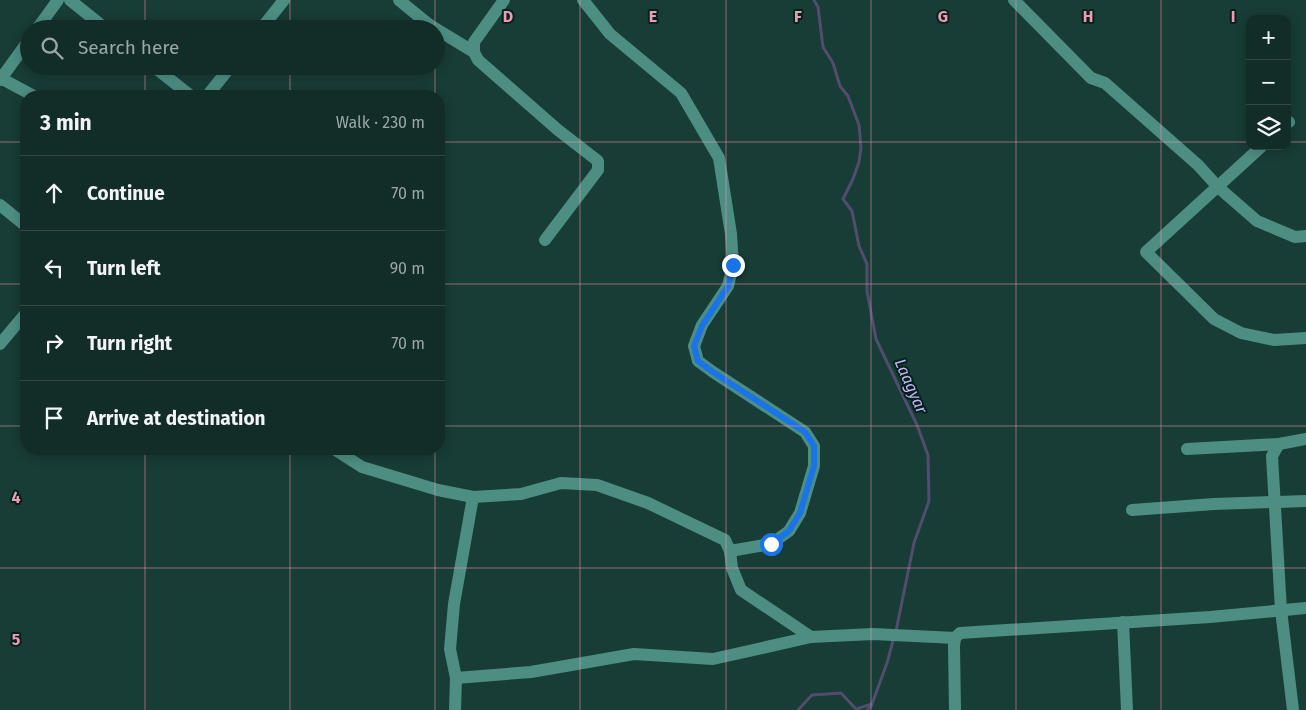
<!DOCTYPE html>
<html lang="en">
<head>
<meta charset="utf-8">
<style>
	:root { --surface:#122d28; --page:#1b3530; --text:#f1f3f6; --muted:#9ca8a8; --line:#314945 }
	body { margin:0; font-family:"Fira Sans",sans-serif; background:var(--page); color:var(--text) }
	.controls { position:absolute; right:15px; top:15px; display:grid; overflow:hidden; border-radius:10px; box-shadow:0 2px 12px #0003 }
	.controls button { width:45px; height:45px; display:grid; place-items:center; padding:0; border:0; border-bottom:1px solid var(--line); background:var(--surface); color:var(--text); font:25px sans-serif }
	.stop { position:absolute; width:15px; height:15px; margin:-11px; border:4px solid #1a73e8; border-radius:50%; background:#fff }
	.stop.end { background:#1a73e8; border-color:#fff; box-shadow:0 1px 5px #0008 }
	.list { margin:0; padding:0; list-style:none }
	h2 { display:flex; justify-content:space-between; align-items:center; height:65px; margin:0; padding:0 20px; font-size:21px }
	h2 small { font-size:16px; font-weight:400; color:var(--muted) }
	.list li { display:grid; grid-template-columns:32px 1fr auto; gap:15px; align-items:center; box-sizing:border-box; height:75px; padding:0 20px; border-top:1px solid var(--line) }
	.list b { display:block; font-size:19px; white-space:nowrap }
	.list em { font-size:16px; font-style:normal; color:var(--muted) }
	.icon { flex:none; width:28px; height:28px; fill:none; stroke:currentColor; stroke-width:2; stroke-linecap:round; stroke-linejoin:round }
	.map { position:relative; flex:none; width:1306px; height:710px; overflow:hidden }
	.search { position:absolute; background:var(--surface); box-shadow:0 2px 12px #0003; left:20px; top:20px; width:425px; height:55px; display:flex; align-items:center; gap:12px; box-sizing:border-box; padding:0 18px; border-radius:28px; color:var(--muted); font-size:19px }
	.panel { position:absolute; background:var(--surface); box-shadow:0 2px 12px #0003; left:20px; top:90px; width:425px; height:365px; border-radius:20px }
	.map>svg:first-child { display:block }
</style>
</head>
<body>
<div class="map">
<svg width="1306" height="710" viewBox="0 0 1306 710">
	<rect width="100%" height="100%" fill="#183c36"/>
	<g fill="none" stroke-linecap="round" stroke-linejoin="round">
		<g stroke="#504d6f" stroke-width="3">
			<polyline points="814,0 818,7 823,47 833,63 840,86 848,96 859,125 861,148 859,162 853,179 843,199 852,211 859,246 867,264 867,291 876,339 917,425 928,455 929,501 914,543 896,631"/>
			<polyline points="798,710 812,695 841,693 856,709 872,704 887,663 894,637"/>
			<polyline points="867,710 872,705"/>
		</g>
		<g stroke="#4d8e83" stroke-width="12">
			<polyline points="70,0 106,29"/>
			<polyline points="399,0 427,23 436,29"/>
			<polyline points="504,0 474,42 474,52 478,60 558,130 598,161 598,170 545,240"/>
			<polyline points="583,0 610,34 681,93 719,158 731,234 733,265 728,286 702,325 694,346 698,361 713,372 805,432 814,446 814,466 800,513 789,531 771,544 730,551"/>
			<polyline points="1014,0 1091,78 1105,83 1198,165 1218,187 1257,221 1295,237 1306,236"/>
			<polyline points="37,29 58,0"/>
			<polyline points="261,29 284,0"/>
			<polyline points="436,29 474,52"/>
			<polyline points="153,66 191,96"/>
			<polyline points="0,76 4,80 34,96"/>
			<polyline points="0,80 29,40"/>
			<polyline points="207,96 231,66"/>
			<polyline points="1287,123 1289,122"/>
			<polyline points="1262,146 1146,252 1214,319 1241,333 1274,340 1306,338"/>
			<polyline points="0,205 26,226"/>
			<polyline points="0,344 26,313"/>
			<polyline points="334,449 362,467 438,490 473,497 521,494 561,483 597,485 648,503 725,540 730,551 732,568 741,590 811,637"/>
			<polyline points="1187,449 1279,444"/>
			<polyline points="1132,510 1214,504 1306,501"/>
			<polyline points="1123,622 1127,710"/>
			<polyline points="456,678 531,672 634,654 713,659 811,637 873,634 955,638"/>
			<polyline points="455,710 456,678 450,649 454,604 473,497"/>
			<polyline points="955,710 954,646 955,638 960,633 1210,617 1306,608"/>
			<polyline points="1293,710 1281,610 1272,456 1279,444 1306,439"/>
		</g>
	</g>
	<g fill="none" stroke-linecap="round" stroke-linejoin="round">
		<polyline stroke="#1a73e8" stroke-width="6" points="733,265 728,286 702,326 694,346 698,361 713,372 805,432 814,446 814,466 800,513 789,531 771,544"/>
	</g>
	<path fill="none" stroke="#f19ab3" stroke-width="1" stroke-opacity="0.55" d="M145 0V29M290 0V29M435 0V29M580 0V710M726 0V710M871 0V710M1016 0V710M1161 0V710M145 66V96M290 66V96M435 66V96M0 142H26M439 142H1250M1287 142H1306M0 284H26M439 284H1306M0 426H26M439 426H1306M145 449V710M290 449V710M435 449V710M0 568H1306"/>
	<g text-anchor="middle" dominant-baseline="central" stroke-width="4" stroke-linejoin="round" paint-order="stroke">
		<g font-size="16" font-style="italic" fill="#cbb1f6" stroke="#00221d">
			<text transform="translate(911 386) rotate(66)">Laagyar</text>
		</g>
	</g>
	<g font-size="16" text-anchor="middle" font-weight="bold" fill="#f19ab3" stroke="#00221d" stroke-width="4" stroke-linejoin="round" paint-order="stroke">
		<text x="508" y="22">D</text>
		<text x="653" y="22">E</text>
		<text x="798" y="22">F</text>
		<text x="943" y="22">G</text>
		<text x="1088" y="22">H</text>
		<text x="1233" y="22">I</text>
		<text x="16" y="503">4</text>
		<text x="16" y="645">5</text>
	</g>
</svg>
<div class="controls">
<button>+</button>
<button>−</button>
<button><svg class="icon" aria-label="layers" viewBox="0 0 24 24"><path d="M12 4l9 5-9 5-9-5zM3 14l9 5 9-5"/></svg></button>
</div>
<div class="stop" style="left:771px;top:544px"></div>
<div class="stop end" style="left:733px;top:265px"></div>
<div class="search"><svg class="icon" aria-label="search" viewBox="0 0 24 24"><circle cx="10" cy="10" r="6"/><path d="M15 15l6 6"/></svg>Search here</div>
<section class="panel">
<h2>3 min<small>Walk · 230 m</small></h2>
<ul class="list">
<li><svg class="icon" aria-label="ahead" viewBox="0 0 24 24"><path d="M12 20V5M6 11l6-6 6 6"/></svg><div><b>Continue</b></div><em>70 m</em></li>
<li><svg class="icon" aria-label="left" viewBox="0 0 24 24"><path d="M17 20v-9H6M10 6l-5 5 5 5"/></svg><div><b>Turn left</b></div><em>90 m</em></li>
<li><svg class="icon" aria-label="right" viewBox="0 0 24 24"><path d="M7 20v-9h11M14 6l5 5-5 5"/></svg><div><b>Turn right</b></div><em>70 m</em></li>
<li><svg class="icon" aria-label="arrive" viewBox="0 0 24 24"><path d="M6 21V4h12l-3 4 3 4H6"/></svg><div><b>Arrive at destination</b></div></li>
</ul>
</section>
</div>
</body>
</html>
